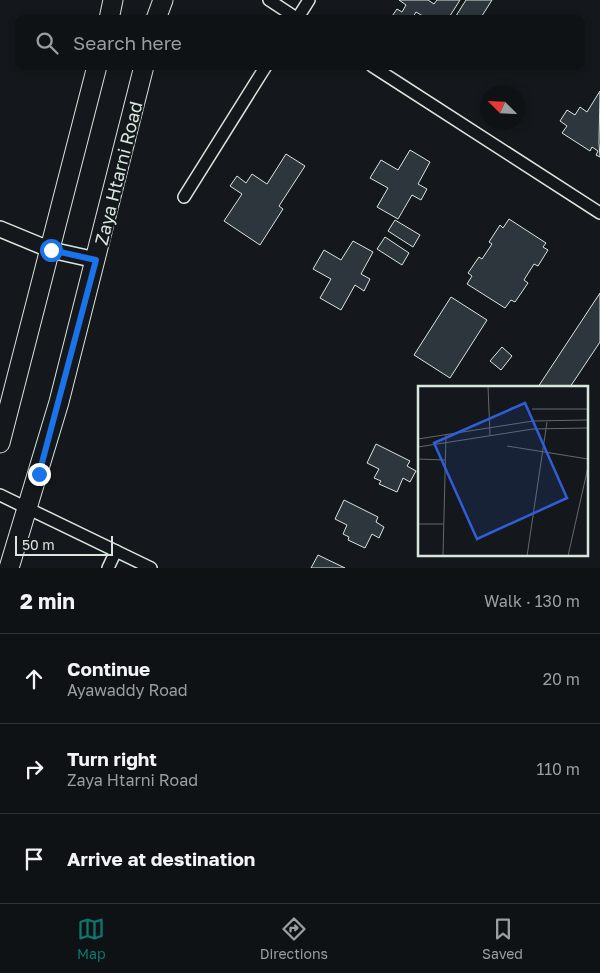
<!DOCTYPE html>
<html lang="en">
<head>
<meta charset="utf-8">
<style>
	:root { --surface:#0f1215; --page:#1d2022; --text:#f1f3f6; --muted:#9b9ea0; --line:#2f3234; --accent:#0f766e }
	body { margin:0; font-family:"Golos Text",sans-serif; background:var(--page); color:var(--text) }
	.compass { position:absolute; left:480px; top:85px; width:45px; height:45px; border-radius:50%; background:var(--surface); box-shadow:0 2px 8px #0003; rotate:294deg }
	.scale { position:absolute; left:15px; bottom:12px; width:98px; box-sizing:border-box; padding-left:5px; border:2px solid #d8e6dc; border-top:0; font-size:14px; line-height:18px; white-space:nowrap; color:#d8e6dc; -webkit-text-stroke:4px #14181c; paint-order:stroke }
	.stop { position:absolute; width:15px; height:15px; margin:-11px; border:4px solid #1a73e8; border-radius:50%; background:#fff }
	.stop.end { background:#1a73e8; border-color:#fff; box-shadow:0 1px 5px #0008 }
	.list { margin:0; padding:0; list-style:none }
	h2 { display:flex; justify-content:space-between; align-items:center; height:65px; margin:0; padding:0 20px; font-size:21px }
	h2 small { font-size:16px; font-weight:400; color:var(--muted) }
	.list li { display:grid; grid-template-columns:32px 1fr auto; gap:15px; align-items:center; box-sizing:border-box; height:90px; padding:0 20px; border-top:1px solid var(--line) }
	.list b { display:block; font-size:19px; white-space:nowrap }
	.list p { margin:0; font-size:16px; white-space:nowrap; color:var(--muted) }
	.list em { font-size:16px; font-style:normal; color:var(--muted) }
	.icon { flex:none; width:28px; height:28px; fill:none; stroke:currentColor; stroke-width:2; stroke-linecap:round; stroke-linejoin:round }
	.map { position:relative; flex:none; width:600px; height:568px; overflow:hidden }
	.search { position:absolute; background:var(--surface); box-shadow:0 2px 8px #0003; left:15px; right:15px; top:15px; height:55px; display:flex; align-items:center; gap:12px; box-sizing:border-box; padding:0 18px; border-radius:10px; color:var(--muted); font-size:19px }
	.sheet { height:335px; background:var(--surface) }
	nav { display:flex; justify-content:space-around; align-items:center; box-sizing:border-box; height:70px; border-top:1px solid var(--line); background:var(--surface); font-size:14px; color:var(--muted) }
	nav a { display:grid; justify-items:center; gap:2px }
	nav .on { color:var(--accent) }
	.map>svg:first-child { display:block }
</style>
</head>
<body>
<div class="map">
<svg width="600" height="568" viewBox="0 0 600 568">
	<rect width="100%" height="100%" fill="#14181c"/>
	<g fill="#2c363c" stroke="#d8e6dc">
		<polygon points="399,0 428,0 434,4 437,0 460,0 448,19 428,19 416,12 412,19 390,19 397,9 402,12 406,5"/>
		<polygon points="466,0 492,0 480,19 454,19"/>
		<polygon points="600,91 599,143 600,157 596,155 598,151 592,147 590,151 562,133 567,126 560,121 567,110 575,115 580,107 587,112"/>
		<polygon points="410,150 430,162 418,184 427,189 421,200 412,195 398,219 377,207 388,188 370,178 381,160 398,170"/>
		<polygon points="286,154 305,166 279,206 283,209 260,245 224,221 242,194 230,186 237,176 246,183 252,174 267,184"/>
		<polygon points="509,219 546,243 543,247 548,250 538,266 534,264 524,280 528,283 515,302 511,300 505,308 467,284 472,276 468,273 479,257 482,259 492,244 489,242 500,225 503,228"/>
		<polygon points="395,220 420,235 413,247 388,231"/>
		<polygon points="385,237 409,253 402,265 377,249"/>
		<polygon points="353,241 373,252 361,274 370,279 364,291 355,285 341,310 320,298 331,279 313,269 324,250 341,260"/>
		<polygon points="600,293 600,342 570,387 538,387"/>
		<polygon points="451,297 487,320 450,378 414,355"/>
		<polygon points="502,347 512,356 501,370 490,361"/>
		<polygon points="376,444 410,461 407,466 416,471 410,482 403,478 397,492 379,484 381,481 374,478 379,469 367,463"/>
		<polygon points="344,500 378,517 376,522 384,527 379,538 372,534 365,548 348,540 349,537 343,534 347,525 335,519"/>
		<polygon points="318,555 345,568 311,568"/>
	</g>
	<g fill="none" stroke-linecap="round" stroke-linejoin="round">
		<defs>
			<g id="minor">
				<polyline points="269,0 298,19"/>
				<polyline points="297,19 309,0"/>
				<polyline points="372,66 600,213"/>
				<polyline points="184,197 266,66"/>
				<polyline points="0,495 151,568"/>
				<polyline points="108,568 116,551"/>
			</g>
			<polyline id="tertiary" points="0,229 51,250 96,260"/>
			<g id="primary">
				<polyline points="109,19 113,0"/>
				<polyline points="156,19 163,0"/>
				<polyline points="0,443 97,66"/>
				<polyline points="9,568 59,402 144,66"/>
			</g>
		</defs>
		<use href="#minor" stroke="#d8e6dc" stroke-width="14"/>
		<use href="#tertiary" stroke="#d8e6dc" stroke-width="18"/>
		<use href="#primary" stroke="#d8e6dc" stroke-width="21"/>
		<use href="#minor" stroke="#14181c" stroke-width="11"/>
		<use href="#tertiary" stroke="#14181c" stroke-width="15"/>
		<use href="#primary" stroke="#14181c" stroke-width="19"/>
	</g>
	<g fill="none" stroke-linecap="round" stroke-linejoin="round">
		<polyline stroke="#1a73e8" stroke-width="6" points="39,474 96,260 51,250"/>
	</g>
	<g text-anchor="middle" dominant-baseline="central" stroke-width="4" stroke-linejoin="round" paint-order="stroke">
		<g font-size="18" fill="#d8e6dc" stroke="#14181c">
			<text transform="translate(118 173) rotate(-76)">Zaya Htarni Road</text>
		</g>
	</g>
	<g transform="translate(418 386)">
		<rect width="170" height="170" fill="#14181c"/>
		<path fill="none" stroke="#626a69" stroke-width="1" d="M70 0 72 50M114 23H170M0 53 115 35 170 34M89 60 170 73M0 61 115 43 170 42M0 73 27 74M0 138H25M25 170 28 49M109 170 129 36M150 170 170 81"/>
		<path fill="#305dd8" fill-opacity="0.15" stroke="#305dd8" stroke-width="2.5" d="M107 17 149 112 59 153 16 57Z"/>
		<rect width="170" height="170" fill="none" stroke="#d8e6dc" stroke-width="2.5"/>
	</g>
</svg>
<svg class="compass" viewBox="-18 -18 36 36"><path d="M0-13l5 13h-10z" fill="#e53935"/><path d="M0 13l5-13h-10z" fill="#9b9ea0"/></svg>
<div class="scale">50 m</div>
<div class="stop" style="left:51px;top:250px"></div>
<div class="stop end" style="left:39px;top:474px"></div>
<div class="search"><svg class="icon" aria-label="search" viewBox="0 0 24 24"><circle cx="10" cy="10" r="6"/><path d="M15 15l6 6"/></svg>Search here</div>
</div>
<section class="sheet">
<h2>2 min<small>Walk · 130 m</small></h2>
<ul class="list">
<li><svg class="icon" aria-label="ahead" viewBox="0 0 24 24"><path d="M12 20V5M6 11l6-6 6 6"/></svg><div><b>Continue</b><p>Ayawaddy Road</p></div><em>20 m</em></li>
<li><svg class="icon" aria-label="right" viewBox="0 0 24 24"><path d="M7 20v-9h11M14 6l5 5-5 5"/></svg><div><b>Turn right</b><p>Zaya Htarni Road</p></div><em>110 m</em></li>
<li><svg class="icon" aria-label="arrive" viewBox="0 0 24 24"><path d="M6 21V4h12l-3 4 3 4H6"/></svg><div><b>Arrive at destination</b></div></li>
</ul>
</section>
<nav>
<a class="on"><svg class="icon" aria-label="map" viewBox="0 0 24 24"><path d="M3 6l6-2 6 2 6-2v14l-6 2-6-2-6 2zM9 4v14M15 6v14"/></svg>Map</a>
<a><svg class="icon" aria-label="directions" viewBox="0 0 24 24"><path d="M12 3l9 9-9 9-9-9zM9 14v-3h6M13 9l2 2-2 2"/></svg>Directions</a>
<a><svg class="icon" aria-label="saved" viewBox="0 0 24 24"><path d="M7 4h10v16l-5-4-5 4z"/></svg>Saved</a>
</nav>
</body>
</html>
